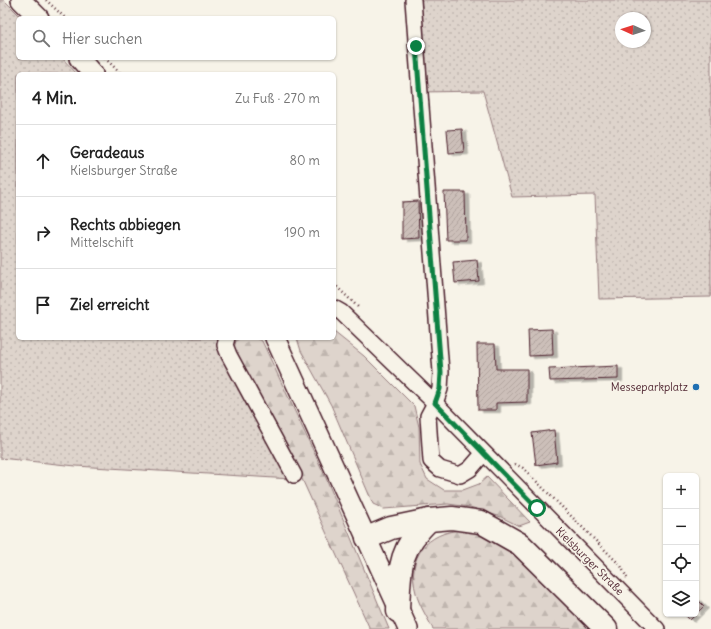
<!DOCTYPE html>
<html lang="de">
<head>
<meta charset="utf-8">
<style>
	:root { --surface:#fff; --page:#f2f2f2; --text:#222; --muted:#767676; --line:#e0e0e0 }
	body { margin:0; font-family:Delius,sans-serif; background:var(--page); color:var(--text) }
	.controls { position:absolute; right:12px; bottom:12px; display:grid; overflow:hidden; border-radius:6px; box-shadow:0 1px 3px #0004 }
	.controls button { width:36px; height:36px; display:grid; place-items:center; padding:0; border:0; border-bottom:1px solid var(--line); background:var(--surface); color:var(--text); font:20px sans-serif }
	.compass { position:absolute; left:615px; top:12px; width:36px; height:36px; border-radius:50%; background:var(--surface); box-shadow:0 1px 3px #0004; rotate:273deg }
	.stop { position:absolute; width:12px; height:12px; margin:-9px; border:3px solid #0b8043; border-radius:50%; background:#fff }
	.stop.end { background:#0b8043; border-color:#fff; box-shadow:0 1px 4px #0008 }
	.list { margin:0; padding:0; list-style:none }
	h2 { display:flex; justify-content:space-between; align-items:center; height:52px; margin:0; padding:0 16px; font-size:17px }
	h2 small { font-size:13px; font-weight:400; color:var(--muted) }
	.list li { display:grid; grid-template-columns:26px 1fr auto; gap:12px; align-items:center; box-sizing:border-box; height:72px; padding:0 16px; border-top:1px solid var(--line) }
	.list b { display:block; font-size:15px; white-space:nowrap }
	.list p { margin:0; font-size:13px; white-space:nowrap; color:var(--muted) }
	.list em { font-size:13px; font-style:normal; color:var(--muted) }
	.icon { flex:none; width:22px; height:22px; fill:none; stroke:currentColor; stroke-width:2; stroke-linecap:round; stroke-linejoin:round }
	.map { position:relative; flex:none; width:711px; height:629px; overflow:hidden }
	.search { position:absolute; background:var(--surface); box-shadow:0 1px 3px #0004; left:16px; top:16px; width:320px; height:44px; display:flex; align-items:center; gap:10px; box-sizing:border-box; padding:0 14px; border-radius:6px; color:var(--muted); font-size:15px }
	.panel { position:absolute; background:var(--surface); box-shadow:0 1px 3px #0004; left:16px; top:72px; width:320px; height:268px; border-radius:6px }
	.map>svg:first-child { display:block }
</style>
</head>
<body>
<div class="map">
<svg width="711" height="629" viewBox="0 0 711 629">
	<defs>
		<pattern id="grass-dots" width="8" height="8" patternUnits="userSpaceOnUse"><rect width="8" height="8" fill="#ded4cc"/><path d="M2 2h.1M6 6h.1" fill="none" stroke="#c0b6af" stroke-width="1.8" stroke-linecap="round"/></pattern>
		<pattern id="forest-firs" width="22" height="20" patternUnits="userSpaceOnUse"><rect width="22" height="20" fill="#ded4cc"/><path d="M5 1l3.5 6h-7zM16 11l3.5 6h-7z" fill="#c0b6af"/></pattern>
		<pattern id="building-hatch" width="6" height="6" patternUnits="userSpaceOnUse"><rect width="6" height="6" fill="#ccbfb9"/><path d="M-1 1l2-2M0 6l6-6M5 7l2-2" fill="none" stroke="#b1a49f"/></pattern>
		<filter id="shadow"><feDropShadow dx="4.5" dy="2.5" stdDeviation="0" flood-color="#0004"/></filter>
	</defs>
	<rect width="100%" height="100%" fill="#f7f3e8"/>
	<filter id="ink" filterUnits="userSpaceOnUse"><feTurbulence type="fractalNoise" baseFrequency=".025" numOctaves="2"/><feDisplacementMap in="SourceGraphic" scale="8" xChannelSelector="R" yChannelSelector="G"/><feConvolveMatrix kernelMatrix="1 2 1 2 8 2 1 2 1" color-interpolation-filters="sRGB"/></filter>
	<g filter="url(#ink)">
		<g fill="url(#grass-dots)" stroke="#947a7c" fill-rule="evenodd">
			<polygon points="0,0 4,0 22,18 18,18 18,58 62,58 77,74 18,74 18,338 221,338 291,479 76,466 0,458"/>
			<path d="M414 0H711V297L599 299 595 195 512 197 483 91 421 92ZM621 18H645V42H621Z"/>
		</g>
		<g fill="url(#forest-firs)" stroke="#947a7c">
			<polygon points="334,332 364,356 414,406 419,427 420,464 427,479 444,490 463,490 479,484 487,477 530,522 519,526 501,517 470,507 448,504 384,509 373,504 331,405 301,351 297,338 334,338"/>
			<polygon points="240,338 255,338 262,341 326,478 389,629 370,629 302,479 237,363 233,351 236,341"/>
			<path d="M462 530 481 533 505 545 594 629H433C427 617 419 605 416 593 406 557 427 532 462 530Z"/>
		</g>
		<g fill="url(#building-hatch)" stroke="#4a1f2b" filter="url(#shadow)">
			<polygon points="462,129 464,152 449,153 447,130"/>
			<polygon points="444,192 465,192 466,240 446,240"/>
			<polygon points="418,201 419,238 402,239 402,202"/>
			<polygon points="477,260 479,281 455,283 453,262"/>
			<polygon points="552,329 553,355 529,356 528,330"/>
			<polygon points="477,344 495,344 496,369 527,369 527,402 496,403 496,410 478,410"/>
			<polygon points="618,366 618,379 550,381 549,369"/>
			<polygon points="554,430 557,462 536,465 532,433"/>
			<polygon points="696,598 704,606 696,614"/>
			<polygon points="684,614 696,614 690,620"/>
		</g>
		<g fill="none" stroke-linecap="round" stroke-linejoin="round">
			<defs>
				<g id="minor">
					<polyline points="413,0 441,372 440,389 435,403 428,416 431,461 440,469 460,475 470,469 483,454"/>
					<polyline points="334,308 341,312 435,403 657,629"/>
					<polyline points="227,338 225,345 229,355 294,475"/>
				</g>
				<g id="major">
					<polyline points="21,0 39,18"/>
					<polyline points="79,58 93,74"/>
					<polyline points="275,338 408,629"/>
				</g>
				<g id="highway">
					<polyline points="367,538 391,528 429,520 452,518 481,522 520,544 606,629"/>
					<path d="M398 611C400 569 397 551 429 520"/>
				</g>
			</defs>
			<use href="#minor" stroke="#4a1f2b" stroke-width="18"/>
			<use href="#major" stroke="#4a1f2b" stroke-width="22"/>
			<use href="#highway" stroke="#4a1f2b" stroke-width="25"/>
			<g stroke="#4a1f2b" stroke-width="2.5" stroke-dasharray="1 3" stroke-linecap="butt">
				<polyline points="46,0 65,18"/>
				<polyline points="105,58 121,74"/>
				<polyline points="334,284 359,308"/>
				<polyline points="515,464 523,468 621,566 628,580"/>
			</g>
			<use href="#minor" stroke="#f7f3e8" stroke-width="15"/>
			<use href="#major" stroke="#f7f3e8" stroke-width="19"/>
			<use href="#highway" stroke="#f7f3e8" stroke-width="22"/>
		</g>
	</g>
	<g fill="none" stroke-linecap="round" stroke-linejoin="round" filter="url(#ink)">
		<polyline stroke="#0b8043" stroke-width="5" points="416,46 441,372 440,389 435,403 537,508"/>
	</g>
	<circle fill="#1f6fb2" stroke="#f7f3e8" stroke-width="1.5" cx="696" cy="387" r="4"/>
	<g text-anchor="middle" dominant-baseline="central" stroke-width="3.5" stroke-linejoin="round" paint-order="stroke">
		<g font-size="11" fill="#4a1f2b" stroke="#f7f3e8" text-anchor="end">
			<text x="688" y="387">Messeparkplatz</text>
		</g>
		<g font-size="11" fill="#4a1f2b" stroke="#f7f3e8">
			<text transform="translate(590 561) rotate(45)">Kielsburger Straße</text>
		</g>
	</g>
</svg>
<div class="controls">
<button>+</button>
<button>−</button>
<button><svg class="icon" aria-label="locate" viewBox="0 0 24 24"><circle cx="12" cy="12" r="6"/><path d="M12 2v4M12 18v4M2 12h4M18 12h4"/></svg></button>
<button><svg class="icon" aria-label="layers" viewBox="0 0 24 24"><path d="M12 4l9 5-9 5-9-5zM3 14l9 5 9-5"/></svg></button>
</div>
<svg class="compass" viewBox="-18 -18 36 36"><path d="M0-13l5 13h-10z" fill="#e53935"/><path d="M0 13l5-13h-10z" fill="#767676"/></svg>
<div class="stop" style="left:537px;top:508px"></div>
<div class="stop end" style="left:416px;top:46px"></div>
<div class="search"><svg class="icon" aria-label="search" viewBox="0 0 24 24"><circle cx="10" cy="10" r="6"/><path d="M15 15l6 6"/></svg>Hier suchen</div>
<section class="panel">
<h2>4 Min.<small>Zu Fuß · 270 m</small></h2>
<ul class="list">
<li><svg class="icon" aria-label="ahead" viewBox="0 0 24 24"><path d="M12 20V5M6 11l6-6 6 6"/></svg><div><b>Geradeaus</b><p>Kielsburger Straße</p></div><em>80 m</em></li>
<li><svg class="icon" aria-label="right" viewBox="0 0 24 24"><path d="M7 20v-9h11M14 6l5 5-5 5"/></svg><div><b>Rechts abbiegen</b><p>Mittelschift</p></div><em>190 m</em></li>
<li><svg class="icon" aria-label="arrive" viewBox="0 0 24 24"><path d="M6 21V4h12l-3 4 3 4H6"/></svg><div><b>Ziel erreicht</b></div></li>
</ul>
</section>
</div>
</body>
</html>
